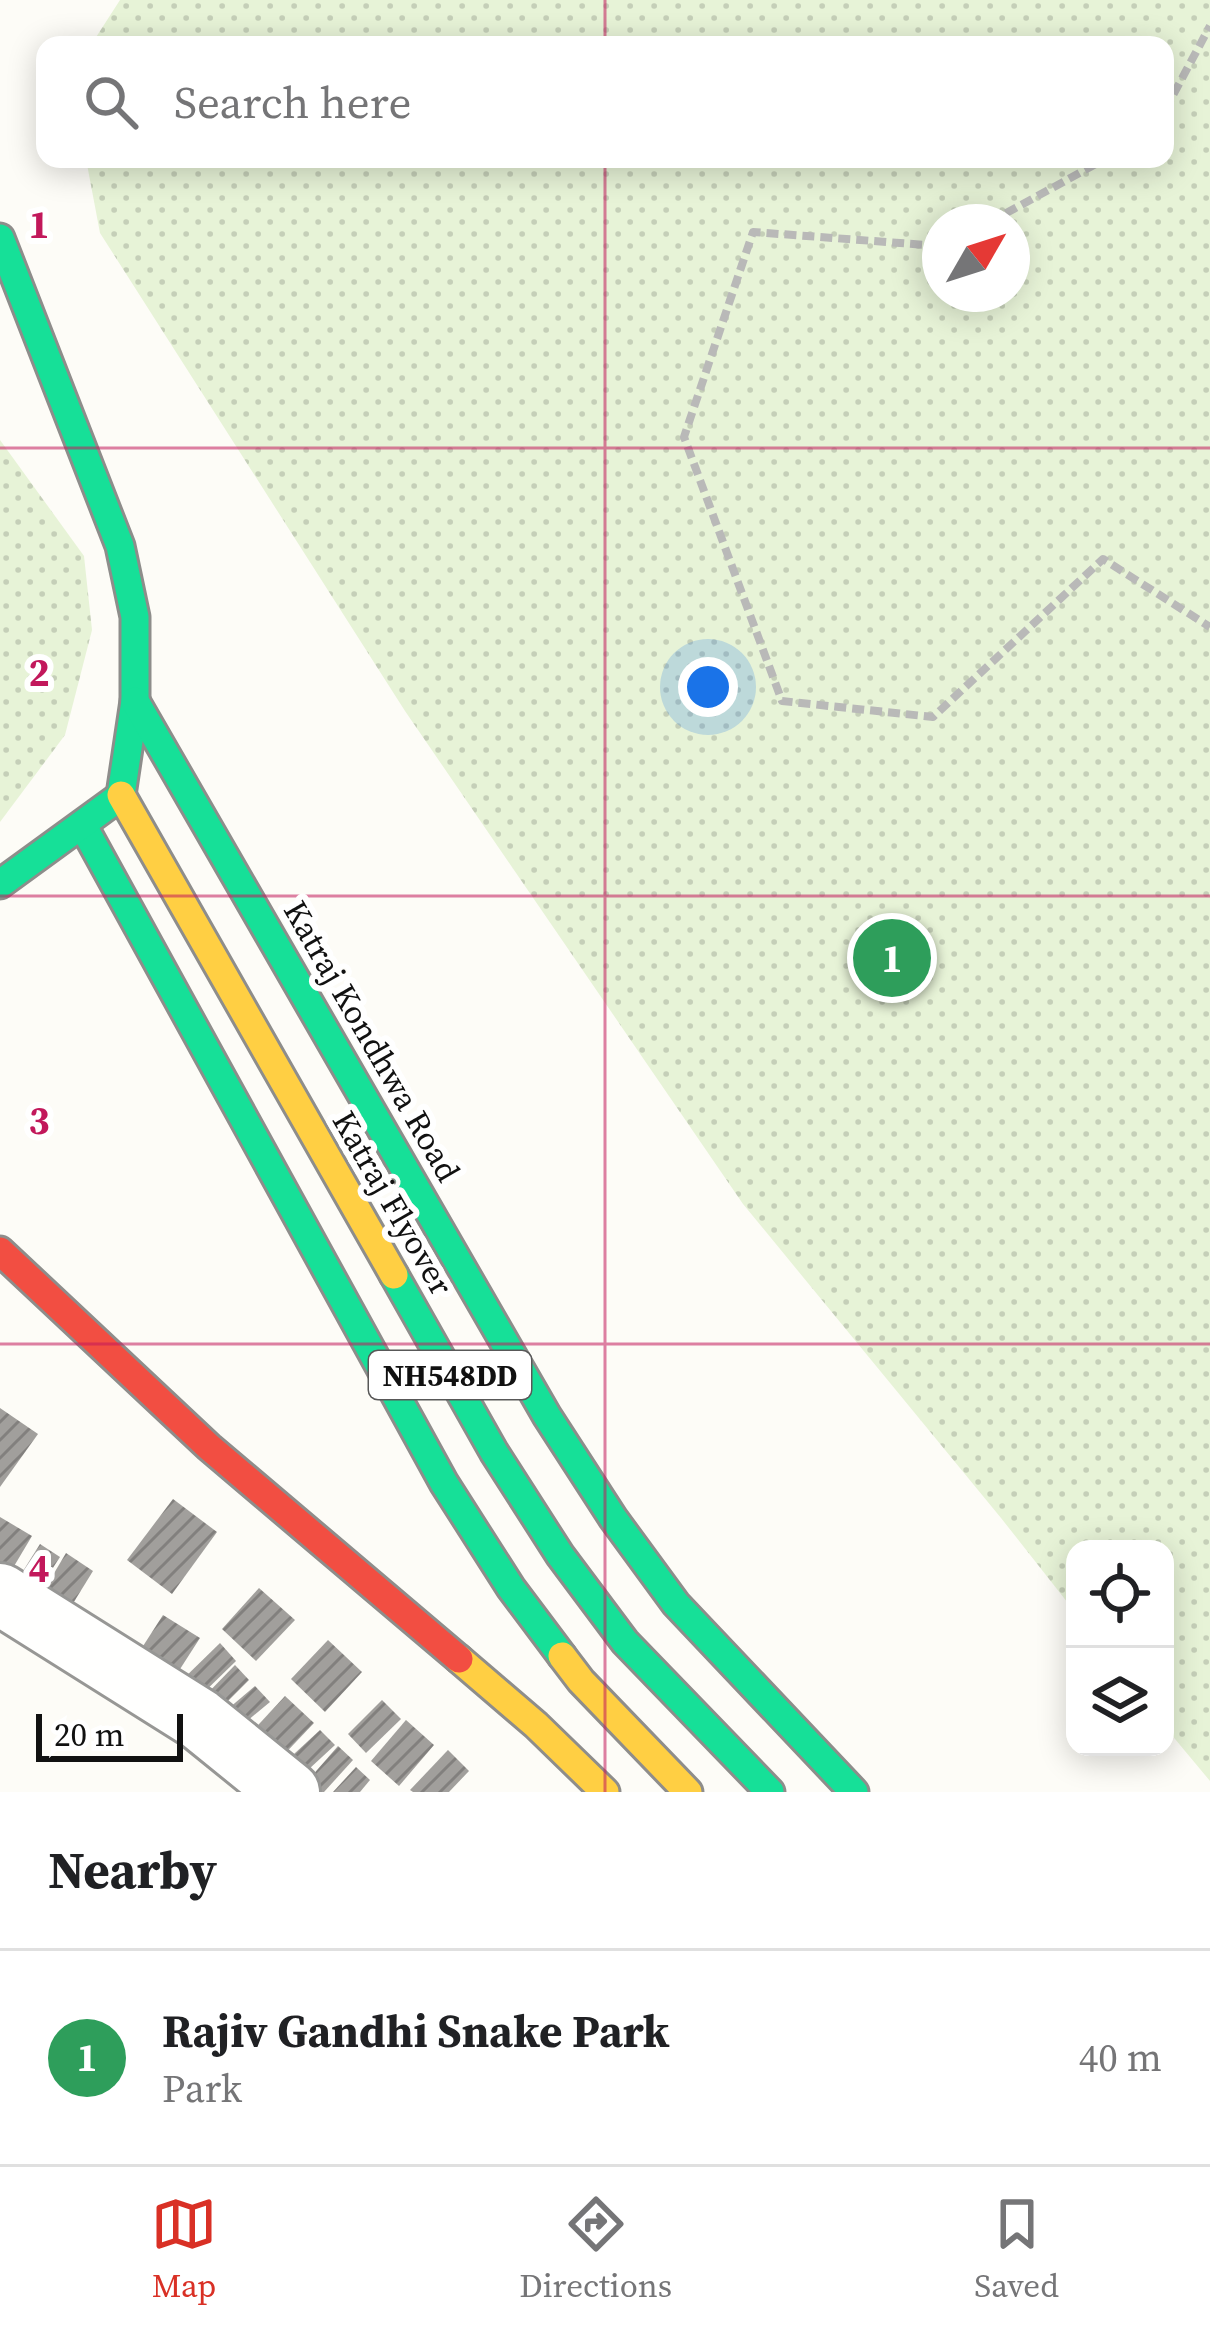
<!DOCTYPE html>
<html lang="en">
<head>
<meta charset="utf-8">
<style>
	:root { --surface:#fff; --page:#f2f2f2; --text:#202124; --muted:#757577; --line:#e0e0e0; --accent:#d93025 }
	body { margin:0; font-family:"Source Serif 4",serif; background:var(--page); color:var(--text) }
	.controls { position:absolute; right:36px; bottom:36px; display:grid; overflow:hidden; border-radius:24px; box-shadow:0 6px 30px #0003 }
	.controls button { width:108px; height:108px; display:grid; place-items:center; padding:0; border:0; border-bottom:3px solid var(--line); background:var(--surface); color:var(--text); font:60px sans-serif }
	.compass { position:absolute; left:922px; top:204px; width:108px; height:108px; border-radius:50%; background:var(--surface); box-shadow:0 6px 30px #0003; rotate:51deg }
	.scale { position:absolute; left:36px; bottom:30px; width:147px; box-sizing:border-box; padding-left:12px; border:6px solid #111; border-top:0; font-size:33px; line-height:42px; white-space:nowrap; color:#111; -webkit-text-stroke:9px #fff; paint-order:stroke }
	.you { position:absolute; left:708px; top:687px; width:42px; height:42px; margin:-30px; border:9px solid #fff; border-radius:50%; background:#1a73e8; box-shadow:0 0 0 18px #1a73e833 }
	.badge { display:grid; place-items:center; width:78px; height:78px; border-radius:50%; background:var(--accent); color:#fff; font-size:39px; font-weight:700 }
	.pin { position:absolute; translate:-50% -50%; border:6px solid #fff; box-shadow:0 3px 12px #0006 }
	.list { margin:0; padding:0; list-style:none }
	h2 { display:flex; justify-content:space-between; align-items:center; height:156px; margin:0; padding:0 48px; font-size:51px }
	h2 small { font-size:39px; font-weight:400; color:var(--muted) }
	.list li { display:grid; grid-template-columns:78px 1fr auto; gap:36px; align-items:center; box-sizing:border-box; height:216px; padding:0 48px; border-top:3px solid var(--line) }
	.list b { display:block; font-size:45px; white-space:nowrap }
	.list p { margin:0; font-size:39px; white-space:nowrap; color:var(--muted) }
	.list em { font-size:39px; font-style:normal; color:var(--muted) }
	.icon { flex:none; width:66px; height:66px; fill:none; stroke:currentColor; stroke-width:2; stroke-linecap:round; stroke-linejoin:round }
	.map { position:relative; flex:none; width:1210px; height:1792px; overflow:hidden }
	.search { position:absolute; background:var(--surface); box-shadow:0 6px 30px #0003; left:36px; right:36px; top:36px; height:132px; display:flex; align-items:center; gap:30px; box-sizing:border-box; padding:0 42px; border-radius:24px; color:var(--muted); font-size:45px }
	.sheet { height:372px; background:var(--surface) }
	nav { display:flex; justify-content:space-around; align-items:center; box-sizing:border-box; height:168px; border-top:3px solid var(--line); background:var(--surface); font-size:33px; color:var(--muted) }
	nav a { display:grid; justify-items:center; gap:6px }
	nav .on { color:var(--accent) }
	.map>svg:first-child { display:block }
</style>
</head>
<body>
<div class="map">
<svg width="1210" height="1792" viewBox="0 0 1210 1792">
	<defs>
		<pattern id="green-dots" width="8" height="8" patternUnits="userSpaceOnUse" patternTransform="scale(3)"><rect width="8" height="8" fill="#e7f3d7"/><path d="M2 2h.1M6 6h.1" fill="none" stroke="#c5cfb8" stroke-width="1.8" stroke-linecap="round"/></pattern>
		<pattern id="building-hatch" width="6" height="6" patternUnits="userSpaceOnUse" patternTransform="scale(3)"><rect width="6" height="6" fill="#a19f9c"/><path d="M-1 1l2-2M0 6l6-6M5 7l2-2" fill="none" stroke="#82807e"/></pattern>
	</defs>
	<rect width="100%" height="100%" fill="#fdfcf7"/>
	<g fill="url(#green-dots)" fill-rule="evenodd">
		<path d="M120 0H1210V1781L1165 1727V1549H1075V1612L1001 1518 743 1204 405 711 100 233 86 159H1165V45H91ZM940 222H1012V294H940Z"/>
		<polygon points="0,440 84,556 92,630 65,735 0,822"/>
	</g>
	<g fill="url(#building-hatch)">
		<polygon points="0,1408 38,1434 0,1487"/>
		<polygon points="173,1499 217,1532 172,1594 127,1560"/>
		<polygon points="0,1517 32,1536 4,1583 0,1581"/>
		<polygon points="40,1544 60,1557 32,1600 13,1587"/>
		<polygon points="66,1553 93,1571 64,1618 37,1602"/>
		<polygon points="259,1588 295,1620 256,1661 222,1629"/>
		<polygon points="163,1615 200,1638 173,1680 136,1657"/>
		<polygon points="328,1640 362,1672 325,1712 291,1679"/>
		<polygon points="220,1643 236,1661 194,1702 177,1685"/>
		<polygon points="235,1665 249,1680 213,1716 199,1702"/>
		<polygon points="255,1686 270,1702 235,1731 222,1714"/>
		<polygon points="285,1696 314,1723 275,1764 246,1738"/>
		<polygon points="382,1700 401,1719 366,1753 348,1734"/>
		<polygon points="406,1720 434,1745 399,1786 371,1761"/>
		<polygon points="320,1730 335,1745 296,1781 281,1766"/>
		<polygon points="338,1746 353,1760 324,1792 312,1792 304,1785"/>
		<polygon points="448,1750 469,1771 449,1792 413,1792 410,1790"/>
		<polygon points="356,1767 370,1780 360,1792 333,1792"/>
	</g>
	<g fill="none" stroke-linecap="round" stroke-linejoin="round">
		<defs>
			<polyline id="street" points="0,1594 199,1719 289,1792"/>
			<g id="fast">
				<polyline points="0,238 120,546 135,617 135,701 121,795"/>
				<polyline points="135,701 547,1416 613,1518 676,1604 854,1792"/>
				<polyline points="83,826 444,1483 511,1588 562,1656"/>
				<polyline points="0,884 118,798"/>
				<polyline points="394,1275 494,1452 560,1555 625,1642 770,1792"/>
			</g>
			<g id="slow">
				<polyline points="121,795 394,1275"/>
				<polyline points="562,1656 581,1681 688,1792"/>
				<polyline points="459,1659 536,1725 605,1792"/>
			</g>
			<polyline id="jam" points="0,1251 209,1447 459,1659"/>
		</defs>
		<use href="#street" stroke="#979795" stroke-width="66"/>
		<use href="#fast" stroke="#8e8d8b" stroke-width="33"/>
		<use href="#slow" stroke="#8e8d8b" stroke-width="33"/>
		<use href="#jam" stroke="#8e8d8b" stroke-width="33"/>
		<g stroke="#b9b9b8" stroke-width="8" stroke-dasharray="12 6" stroke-linecap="butt">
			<polyline points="1165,110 1210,26"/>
			<polyline points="990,222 1105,159"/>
			<polyline points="940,246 753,232 684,437 782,701 933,717 1103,559 1210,627"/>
		</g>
		<use href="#street" stroke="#fffffe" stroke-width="60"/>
		<use href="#fast" stroke="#16e098" stroke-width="27"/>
		<use href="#slow" stroke="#ffcf43" stroke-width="27"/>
		<use href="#jam" stroke="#f24e42" stroke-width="27"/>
	</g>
	<path fill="none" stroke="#c2185b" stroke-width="3" stroke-opacity="0.55" d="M605 0V45M605 159V1792M0 448H1210M0 896H1210M0 1344H1210"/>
	<g text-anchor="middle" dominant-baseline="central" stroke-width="12" stroke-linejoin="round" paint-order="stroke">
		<rect fill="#fff" stroke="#585858" stroke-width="3" x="369" y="1351" width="162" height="48" rx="9"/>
		<g font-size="30" font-weight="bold" fill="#111">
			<text x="450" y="1375">NH548DD</text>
		</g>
		<g font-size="33" fill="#111" stroke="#fff">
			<text transform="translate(372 1041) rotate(60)">Katraj Kondhwa Road</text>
			<text transform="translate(393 1203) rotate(60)">Katraj Flyover</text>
		</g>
	</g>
	<g font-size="39" text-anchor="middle" font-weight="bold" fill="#c2185b" stroke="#fff" stroke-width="12" stroke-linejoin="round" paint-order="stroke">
		<text x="39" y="238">1</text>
		<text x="39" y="686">2</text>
		<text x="39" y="1134">3</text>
		<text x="39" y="1582">4</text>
	</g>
</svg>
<div class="controls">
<button><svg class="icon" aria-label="locate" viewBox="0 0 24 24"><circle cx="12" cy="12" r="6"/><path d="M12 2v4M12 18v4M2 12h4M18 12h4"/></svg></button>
<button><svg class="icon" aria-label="layers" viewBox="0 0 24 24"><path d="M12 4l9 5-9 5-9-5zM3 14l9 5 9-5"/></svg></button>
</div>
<svg class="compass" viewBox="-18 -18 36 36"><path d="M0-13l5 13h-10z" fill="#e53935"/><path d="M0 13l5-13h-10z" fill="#757577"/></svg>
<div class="scale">20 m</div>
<div class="you"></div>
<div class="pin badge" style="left:892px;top:958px;background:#2e9e5b">1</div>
<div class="search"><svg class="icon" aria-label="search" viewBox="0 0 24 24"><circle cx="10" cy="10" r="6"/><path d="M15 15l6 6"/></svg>Search here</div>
</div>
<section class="sheet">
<h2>Nearby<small></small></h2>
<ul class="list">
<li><span class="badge" style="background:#2e9e5b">1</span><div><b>Rajiv Gandhi Snake Park</b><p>Park</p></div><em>40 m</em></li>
</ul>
</section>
<nav>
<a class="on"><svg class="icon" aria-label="map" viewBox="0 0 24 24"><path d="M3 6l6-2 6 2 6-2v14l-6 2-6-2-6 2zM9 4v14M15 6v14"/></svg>Map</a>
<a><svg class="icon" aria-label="directions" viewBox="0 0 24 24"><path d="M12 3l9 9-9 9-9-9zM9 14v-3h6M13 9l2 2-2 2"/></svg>Directions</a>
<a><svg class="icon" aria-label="saved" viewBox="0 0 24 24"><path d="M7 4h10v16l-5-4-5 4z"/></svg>Saved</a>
</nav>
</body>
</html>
